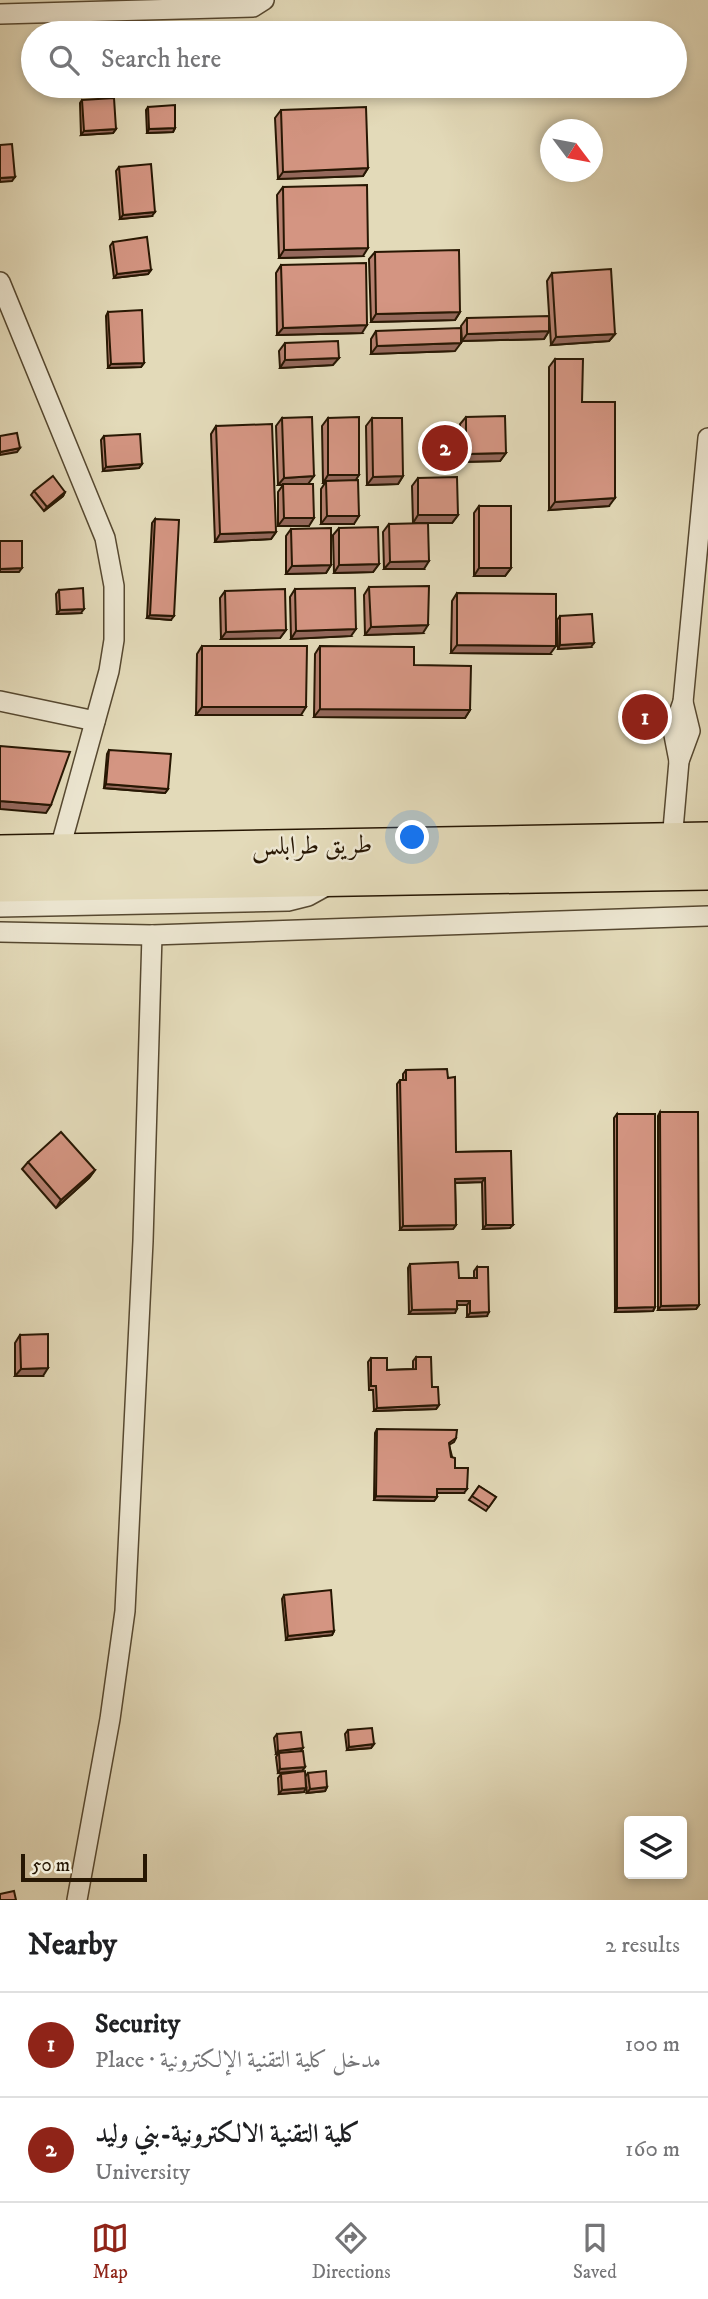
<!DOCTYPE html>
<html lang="en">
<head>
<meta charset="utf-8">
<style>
	:root { --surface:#fff; --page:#f2f2f2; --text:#202124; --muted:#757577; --line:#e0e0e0; --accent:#8f2418 }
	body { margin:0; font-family:"IM FELL DW Pica",Amiri,serif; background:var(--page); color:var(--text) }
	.controls { position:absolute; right:21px; bottom:21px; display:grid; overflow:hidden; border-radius:7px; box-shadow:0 4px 10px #0003 }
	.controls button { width:63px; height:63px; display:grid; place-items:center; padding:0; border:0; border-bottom:2px solid var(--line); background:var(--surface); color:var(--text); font:35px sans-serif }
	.compass { position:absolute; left:540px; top:119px; width:63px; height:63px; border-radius:50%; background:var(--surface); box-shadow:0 4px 10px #0003; rotate:122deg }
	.scale { position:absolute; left:21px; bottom:18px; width:126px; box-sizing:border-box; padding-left:7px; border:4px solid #271703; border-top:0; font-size:19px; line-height:24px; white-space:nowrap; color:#271703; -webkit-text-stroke:5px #ede7d2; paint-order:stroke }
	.you { position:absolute; left:413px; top:838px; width:24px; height:24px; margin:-18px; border:5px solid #fff; border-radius:50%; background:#1a73e8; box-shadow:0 0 0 10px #1a73e833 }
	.badge { display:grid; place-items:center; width:46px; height:46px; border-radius:50%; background:var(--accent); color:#fff; font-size:23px; font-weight:700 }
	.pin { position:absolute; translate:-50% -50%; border:4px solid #fff; box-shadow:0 2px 7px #0006 }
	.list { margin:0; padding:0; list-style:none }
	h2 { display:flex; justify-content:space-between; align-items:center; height:91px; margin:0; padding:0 28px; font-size:30px }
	h2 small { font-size:23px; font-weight:400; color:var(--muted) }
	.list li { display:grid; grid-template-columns:46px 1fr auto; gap:21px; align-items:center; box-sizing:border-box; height:105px; padding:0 28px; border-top:2px solid var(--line) }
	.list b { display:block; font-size:26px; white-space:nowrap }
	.list p { margin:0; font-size:23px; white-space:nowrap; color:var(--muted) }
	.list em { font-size:23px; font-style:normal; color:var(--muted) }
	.icon { flex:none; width:38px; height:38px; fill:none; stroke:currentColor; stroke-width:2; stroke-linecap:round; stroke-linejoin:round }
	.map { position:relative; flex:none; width:708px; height:1900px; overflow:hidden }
	.search { position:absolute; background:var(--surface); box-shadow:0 4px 10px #0003; left:21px; right:21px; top:21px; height:77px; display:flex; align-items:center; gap:18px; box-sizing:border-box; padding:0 24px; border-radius:38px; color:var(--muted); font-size:26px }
	.sheet { height:301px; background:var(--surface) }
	nav { display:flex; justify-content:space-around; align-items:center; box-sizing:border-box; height:98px; border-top:2px solid var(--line); background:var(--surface); font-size:19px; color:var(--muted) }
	nav a { display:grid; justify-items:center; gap:4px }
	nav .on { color:var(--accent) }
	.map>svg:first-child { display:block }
</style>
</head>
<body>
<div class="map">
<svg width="708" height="1900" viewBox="0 0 708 1900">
	<rect width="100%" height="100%" fill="#e3dab9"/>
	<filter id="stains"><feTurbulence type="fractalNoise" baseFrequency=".00286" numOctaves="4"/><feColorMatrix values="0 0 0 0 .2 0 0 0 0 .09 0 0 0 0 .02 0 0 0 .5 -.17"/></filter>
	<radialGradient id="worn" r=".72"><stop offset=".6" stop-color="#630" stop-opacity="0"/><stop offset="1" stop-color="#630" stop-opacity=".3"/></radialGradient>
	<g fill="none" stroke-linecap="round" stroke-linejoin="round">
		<defs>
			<g id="street">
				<polyline points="0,14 253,7 264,0"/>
				<polyline points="0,282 105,538 114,586 114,640 109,671 59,852"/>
				<polyline points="0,701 95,721"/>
				<polyline points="679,761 673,730 683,702 708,438"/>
				<polyline points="672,841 679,761 690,731 683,702"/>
				<polyline points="0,907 288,901 308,896 328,885"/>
				<polyline points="0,932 152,935 708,916"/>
				<polyline points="77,1900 110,1719 125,1611 143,1241 152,935"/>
			</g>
			<g id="highway">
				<polyline points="0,853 708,840"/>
				<polyline points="0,884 708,872"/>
			</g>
		</defs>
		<use href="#street" stroke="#564830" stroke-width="22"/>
		<use href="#highway" stroke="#271703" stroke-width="38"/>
		<use href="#street" stroke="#ede7d2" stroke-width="19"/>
		<use href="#highway" stroke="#e3dab9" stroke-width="35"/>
	</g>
	<g fill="#b68070" stroke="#271703" stroke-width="2">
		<polygon points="32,48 33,84 32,84 30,52"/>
		<polygon points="82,100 116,129 113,133 81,135 80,103"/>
		<polygon points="148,107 175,128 173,132 147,133 146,110"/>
		<polygon points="281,110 368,168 363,176 278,179 275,118"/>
		<polygon points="119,167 152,216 120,219 116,171"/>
		<polygon points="283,187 363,256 279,258 277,195"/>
		<polygon points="113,242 151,270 148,274 114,278 110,246"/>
		<polygon points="375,252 460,312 455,320 371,322 369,259"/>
		<polygon points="281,265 362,333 277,335 276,273"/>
		<polygon points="552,273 615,334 609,341 551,345 547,281"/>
		<polygon points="108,312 144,363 141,367 108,368 106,316"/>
		<polygon points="467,318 549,331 544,339 462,341 461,326"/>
		<polygon points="376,331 455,351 371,354 371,339"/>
		<polygon points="285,343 333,365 280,368 279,351"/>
		<polygon points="555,359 582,402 609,506 549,510 549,367"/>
		<polygon points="466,417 506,453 500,461 461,462 460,424"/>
		<polygon points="282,418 309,484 309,526 278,526 278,492 283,485 278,485 276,426"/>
		<polygon points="328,418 355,480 354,524 321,524 321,489 325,483 323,483 322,426"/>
		<polygon points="372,418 403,476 398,484 367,485 366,426"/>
		<polygon points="216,426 276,532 271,539 215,542 211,434"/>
		<polygon points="104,436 142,464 139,468 103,471 101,440"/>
		<polygon points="418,478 458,515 452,523 413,523 412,486"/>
		<polygon points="34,491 65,492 63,496 44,511 31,495"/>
		<polygon points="479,506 511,568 505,576 474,576 474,513"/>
		<polygon points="155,519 171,620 147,618 152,523"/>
		<polygon points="389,524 424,569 384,569 383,532"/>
		<polygon points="339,528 379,564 373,572 334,573 333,535"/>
		<polygon points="291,529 331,565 326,573 286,574 286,536"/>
		<polygon points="369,587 423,633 365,635 364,595"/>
		<polygon points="295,589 351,636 291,639 290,597"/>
		<polygon points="59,590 81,613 57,614 56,594"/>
		<polygon points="225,591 286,630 280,638 221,639 220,598"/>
		<polygon points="457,593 550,654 451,653 452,601"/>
		<polygon points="560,616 591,647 558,649 557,620"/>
		<polygon points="202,646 301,715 196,715 197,654"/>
		<polygon points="320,646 414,665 470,710 465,718 314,717 315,654"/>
		<polygon points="639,702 656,723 654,727 636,728 636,706"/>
		<polygon points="109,750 168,789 165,793 104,788 107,754"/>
		<polygon points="406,1070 448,1078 456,1152 511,1151 510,1228 483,1229 482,1182 455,1183 456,1225 453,1229 400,1230 397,1084 400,1080 403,1080 403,1074"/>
		<polygon points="660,1112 699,1305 696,1309 658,1310 658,1116"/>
		<polygon points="617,1114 655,1307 653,1311 615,1312 614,1118"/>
		<polygon points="28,1162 95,1170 89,1178 56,1208 22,1169"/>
		<polygon points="410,1264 459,1278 474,1278 474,1271 477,1267 487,1316 467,1317 467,1305 457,1305 455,1313 409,1314 408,1268"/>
		<polygon points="20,1335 43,1376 15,1376 15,1343"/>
		<polygon points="416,1357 432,1387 439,1405 436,1409 374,1411 373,1390 369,1390 368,1362 371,1358 387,1370 413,1369 413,1361"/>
		<polygon points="377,1429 456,1438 454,1442 449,1445 455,1468 464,1493 437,1493 437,1497 434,1501 374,1500 375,1433"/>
		<polygon points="479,1486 496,1497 486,1511 469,1500"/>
		<polygon points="284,1595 334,1631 332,1635 286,1640 282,1599"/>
		<polygon points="348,1730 374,1744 371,1748 347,1750 345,1734"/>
		<polygon points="277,1734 301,1751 305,1767 302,1771 278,1773 276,1757 278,1754 276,1754 274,1738"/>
		<polygon points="308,1773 327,1787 325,1791 307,1793 305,1777"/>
		<polygon points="281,1774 304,1792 279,1794 278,1778"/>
	</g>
	<g fill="#94685b" stroke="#271703" stroke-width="2">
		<polygon points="175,128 173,132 147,133 149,129"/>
		<polygon points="116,129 113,133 81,135 84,131"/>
		<polygon points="368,168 363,176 278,179 283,172"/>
		<polygon points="15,177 12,181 0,182 0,178"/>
		<polygon points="155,212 152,216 120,219 123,215"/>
		<polygon points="368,248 363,256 279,258 284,250"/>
		<polygon points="151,270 148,274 114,278 117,274"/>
		<polygon points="460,312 455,320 371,322 376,314"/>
		<polygon points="367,325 362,333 277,335 283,328"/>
		<polygon points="549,331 544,339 462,341 467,334"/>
		<polygon points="615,334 609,341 551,345 556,337"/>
		<polygon points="461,343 455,351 371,354 377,346"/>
		<polygon points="339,358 333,365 280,368 285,360"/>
		<polygon points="144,363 141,367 108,368 111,364"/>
		<polygon points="20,448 17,452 0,455 0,452"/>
		<polygon points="506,453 500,461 461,462 466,454"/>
		<polygon points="142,464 139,468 103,471 106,467"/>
		<polygon points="328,475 359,475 354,483 326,481 325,483 323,483"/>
		<polygon points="314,476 308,484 278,485 284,478"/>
		<polygon points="403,476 398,484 367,485 373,477"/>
		<polygon points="65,492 63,496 44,511 47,507"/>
		<polygon points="615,498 609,506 549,510 555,502"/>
		<polygon points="418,515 458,515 452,523 413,523"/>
		<polygon points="327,516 359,516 354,524 321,524"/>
		<polygon points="284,518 314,518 309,526 278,526"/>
		<polygon points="276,532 271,539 215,542 220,534"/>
		<polygon points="429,561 424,569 384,569 390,562"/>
		<polygon points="379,564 373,572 334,573 339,565"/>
		<polygon points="331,565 326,573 286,574 292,566"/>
		<polygon points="22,568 19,572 0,572 0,569"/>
		<polygon points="479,568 511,568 505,576 474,576"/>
		<polygon points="84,609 81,613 57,614 60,610"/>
		<polygon points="150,615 174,616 171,620 147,618"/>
		<polygon points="428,625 423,633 365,635 371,627"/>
		<polygon points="356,629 351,636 291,639 296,631"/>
		<polygon points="286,630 280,638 221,639 226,632"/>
		<polygon points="594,643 591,647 558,649 560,645"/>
		<polygon points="457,645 556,646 550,654 451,653"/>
		<polygon points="202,707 306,707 301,715 196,715"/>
		<polygon points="320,709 470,710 465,718 314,717"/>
		<polygon points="656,723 654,727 636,728 639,724"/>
		<polygon points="106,784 168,789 165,793 104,788"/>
		<polygon points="0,801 51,805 46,813 0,809"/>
		<polygon points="95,1170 89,1178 56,1208 61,1200"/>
		<polygon points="485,1178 482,1182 452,1183 455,1179"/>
		<polygon points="456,1225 453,1229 400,1230 403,1226"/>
		<polygon points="486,1225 513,1225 510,1228 483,1229"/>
		<polygon points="457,1301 470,1301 467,1305 454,1305"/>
		<polygon points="699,1305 696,1309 658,1310 661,1306"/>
		<polygon points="655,1307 653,1311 615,1312 617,1308"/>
		<polygon points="457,1309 455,1313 409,1314 412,1310"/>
		<polygon points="489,1312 487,1316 467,1317 470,1313"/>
		<polygon points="48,1368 43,1376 15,1376 21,1369"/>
		<polygon points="439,1405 436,1409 374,1411 377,1408"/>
		<polygon points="437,1489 467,1489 464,1493 434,1493"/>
		<polygon points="376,1496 437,1497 434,1501 374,1500"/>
		<polygon points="334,1631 332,1635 286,1640 288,1636"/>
		<polygon points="374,1744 371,1748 347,1750 349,1747"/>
		<polygon points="303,1748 300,1752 276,1754 278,1751"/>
		<polygon points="305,1767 302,1771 278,1773 280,1769"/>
		<polygon points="327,1787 325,1791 307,1793 310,1789"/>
		<polygon points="306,1788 304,1792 279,1794 282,1790"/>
	</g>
	<g fill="#d49582" stroke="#271703" stroke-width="2">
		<polygon points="114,98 116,129 84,131 82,100"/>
		<polygon points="175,105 175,128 149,129 148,107"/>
		<polygon points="366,107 368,168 283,172 281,110"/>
		<polygon points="12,144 15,177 0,178 0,145"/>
		<polygon points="151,164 155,212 123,215 119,167"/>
		<polygon points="367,185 368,248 284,250 283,187"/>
		<polygon points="147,237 151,270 117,274 113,242"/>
		<polygon points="459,250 460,312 376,314 375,252"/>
		<polygon points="366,263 367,325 283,328 281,265"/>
		<polygon points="611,269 615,334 556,337 552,273"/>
		<polygon points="142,310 144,363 111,364 108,312"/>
		<polygon points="549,316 549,331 467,334 467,318"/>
		<polygon points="461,328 461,343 377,346 376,331"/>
		<polygon points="338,341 339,358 285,360 285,343"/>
		<polygon points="555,359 583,359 582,402 615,402 615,498 555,502"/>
		<polygon points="505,416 506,453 466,454 466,417"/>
		<polygon points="312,417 314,476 284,478 282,418"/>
		<polygon points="359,417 359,475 328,475 328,418"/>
		<polygon points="372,418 402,418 403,476 373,477"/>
		<polygon points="272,424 276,532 220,534 216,426"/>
		<polygon points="17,433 20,448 0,452 0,436"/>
		<polygon points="140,434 142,464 106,467 104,436"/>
		<polygon points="53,476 65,492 47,507 34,491"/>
		<polygon points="457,477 458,515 418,515 418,478"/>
		<polygon points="358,480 359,516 327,516 326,481"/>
		<polygon points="283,484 313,484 314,518 284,518"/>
		<rect x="479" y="506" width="32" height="62"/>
		<polygon points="155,519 179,520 174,616 150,615"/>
		<polygon points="428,523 429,561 390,562 389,524"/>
		<polygon points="378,527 379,564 339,565 339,528"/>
		<polygon points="331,528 331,565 292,566 291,529"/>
		<polygon points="0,541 22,541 22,568 0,569"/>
		<polygon points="429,586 428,625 371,627 369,587"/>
		<polygon points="83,588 84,609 60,610 59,590"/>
		<polygon points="355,588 356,629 296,631 295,589"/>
		<polygon points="285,589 286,630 226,632 225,591"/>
		<polygon points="457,593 556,594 556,646 457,645"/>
		<polygon points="592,614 594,643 560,645 560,616"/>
		<polygon points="202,646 307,646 306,707 202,707"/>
		<polygon points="320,646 414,647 414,665 471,666 470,710 320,709"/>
		<polygon points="639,702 656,702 656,723 639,724"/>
		<polygon points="0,746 70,752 51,805 0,801"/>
		<polygon points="109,750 171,754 168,789 106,784"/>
		<polygon points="447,1069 448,1078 455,1077 456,1152 511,1151 513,1225 486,1225 485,1178 455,1179 456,1225 403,1226 400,1080 406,1080 406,1070"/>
		<polygon points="660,1112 698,1112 699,1305 661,1306"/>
		<polygon points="617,1114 655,1114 655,1307 617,1308"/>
		<polygon points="61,1132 95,1170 61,1200 28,1162"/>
		<polygon points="458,1262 459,1278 477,1278 477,1267 488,1267 489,1312 470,1313 470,1301 457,1301 457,1309 412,1310 410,1264"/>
		<polygon points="48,1334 48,1368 21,1369 20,1335"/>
		<polygon points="416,1357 431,1357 432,1387 438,1387 439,1405 377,1408 376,1386 371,1386 371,1358 387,1358 387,1370 416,1369"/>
		<polygon points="377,1429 457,1430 456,1438 449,1443 451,1457 455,1458 455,1468 468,1468 467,1489 437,1489 437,1497 376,1496"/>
		<polygon points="479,1486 496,1497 489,1507 472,1496"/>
		<polygon points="331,1590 334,1631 288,1636 284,1595"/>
		<polygon points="372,1728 374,1744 349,1747 348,1730"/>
		<polygon points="301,1732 303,1748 278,1751 277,1734"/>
		<polygon points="303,1751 305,1767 280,1769 279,1753"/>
		<polygon points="305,1771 306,1788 282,1790 281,1774"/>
		<polygon points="326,1771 327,1787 310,1789 308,1773"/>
		<polygon points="14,1891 16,1900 0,1900 0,1894"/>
	</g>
	<g text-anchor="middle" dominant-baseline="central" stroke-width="5" stroke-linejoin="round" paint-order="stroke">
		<g font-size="26" fill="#271703" stroke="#ede7d2">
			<text transform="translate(312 846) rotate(-1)">طريق طرابلس</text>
		</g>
	</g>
	<rect width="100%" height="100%" filter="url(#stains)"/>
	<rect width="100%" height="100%" fill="url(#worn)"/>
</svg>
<div class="controls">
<button><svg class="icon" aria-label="layers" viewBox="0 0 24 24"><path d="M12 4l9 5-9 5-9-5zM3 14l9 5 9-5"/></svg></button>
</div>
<svg class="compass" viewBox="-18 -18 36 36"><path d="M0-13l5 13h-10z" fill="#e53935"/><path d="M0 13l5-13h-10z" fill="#757577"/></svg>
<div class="scale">50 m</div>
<div class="you"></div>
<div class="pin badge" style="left:645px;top:717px">1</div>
<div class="pin badge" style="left:445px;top:448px">2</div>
<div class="search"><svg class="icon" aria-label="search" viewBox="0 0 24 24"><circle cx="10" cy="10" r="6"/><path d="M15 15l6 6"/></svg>Search here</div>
</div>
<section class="sheet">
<h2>Nearby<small>2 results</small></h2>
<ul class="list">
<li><span class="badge">1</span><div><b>Security</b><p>Place · مدخل كلية التقنية الإلكترونية</p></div><em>100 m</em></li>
<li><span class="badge">2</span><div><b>كلية التقنية الالكترونية-بني وليد</b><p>University</p></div><em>160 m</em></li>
</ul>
</section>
<nav>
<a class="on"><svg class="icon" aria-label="map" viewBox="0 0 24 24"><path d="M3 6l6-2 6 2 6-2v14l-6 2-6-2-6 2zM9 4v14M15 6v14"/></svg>Map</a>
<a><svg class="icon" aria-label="directions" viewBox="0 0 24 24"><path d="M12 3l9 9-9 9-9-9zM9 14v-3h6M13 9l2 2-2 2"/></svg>Directions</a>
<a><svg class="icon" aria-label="saved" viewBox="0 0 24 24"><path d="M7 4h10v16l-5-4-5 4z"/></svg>Saved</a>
</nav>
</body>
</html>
